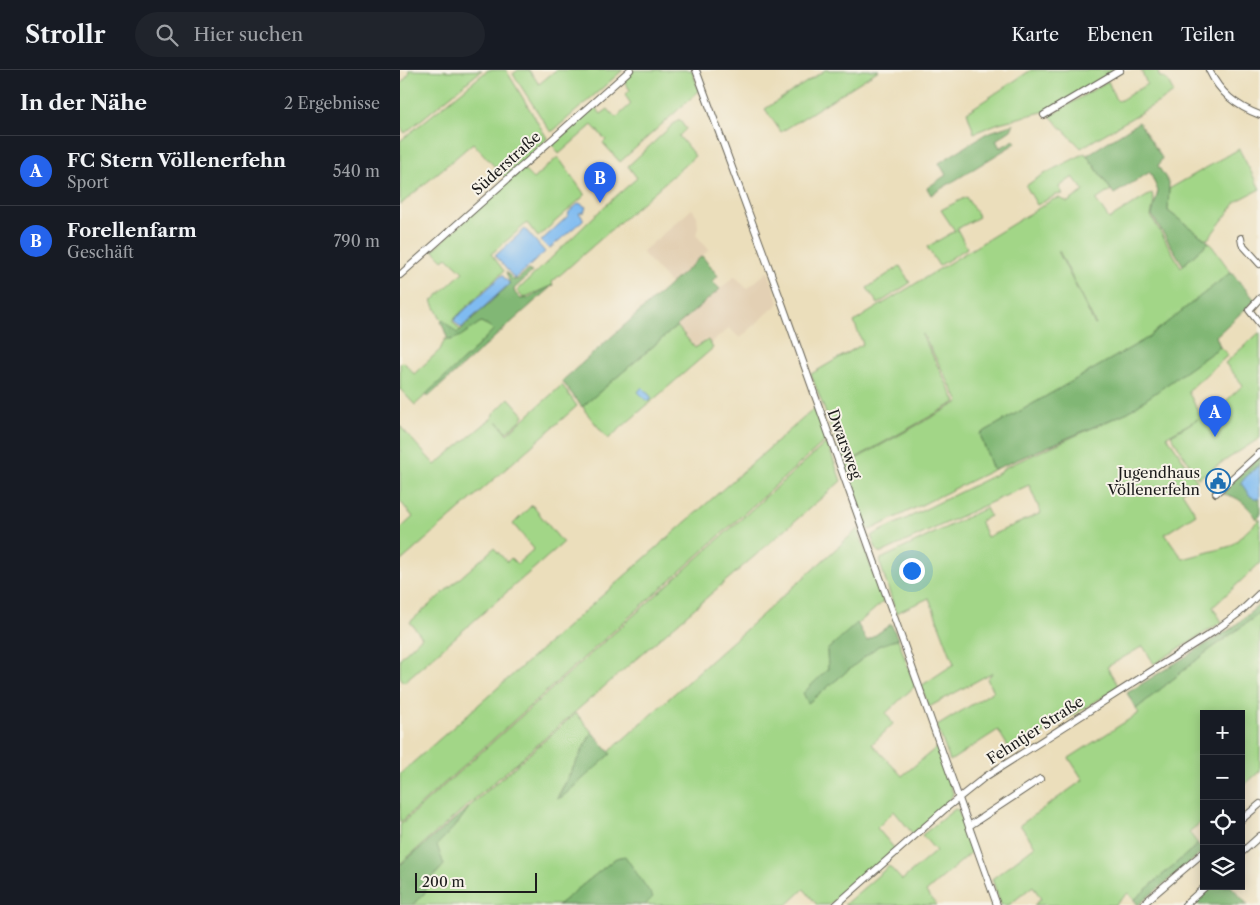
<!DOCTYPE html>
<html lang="de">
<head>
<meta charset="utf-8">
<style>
	:root { --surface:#171b24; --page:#20242c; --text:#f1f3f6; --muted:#9ea1a6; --line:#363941; --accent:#2563eb }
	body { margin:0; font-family:"Libre Caslon Text",serif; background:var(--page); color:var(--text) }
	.controls { position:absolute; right:15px; bottom:15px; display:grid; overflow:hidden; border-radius:0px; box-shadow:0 2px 12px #0003 }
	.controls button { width:45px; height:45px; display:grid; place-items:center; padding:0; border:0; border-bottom:1px solid var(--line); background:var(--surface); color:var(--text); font:25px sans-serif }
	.scale { position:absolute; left:15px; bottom:12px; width:122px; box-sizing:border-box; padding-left:5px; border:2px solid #1c1c1c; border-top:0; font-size:14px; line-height:18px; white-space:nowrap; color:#1c1c1c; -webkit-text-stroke:4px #f7f3e8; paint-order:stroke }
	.you { position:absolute; left:511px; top:500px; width:18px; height:18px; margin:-12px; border:4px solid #fff; border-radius:50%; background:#1a73e8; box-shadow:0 0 0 8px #1a73e833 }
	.badge { display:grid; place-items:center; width:32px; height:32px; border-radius:50%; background:var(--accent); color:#fff; font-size:16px; font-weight:700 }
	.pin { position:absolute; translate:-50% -41px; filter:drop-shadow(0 1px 2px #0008) }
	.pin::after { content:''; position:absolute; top:26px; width:18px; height:15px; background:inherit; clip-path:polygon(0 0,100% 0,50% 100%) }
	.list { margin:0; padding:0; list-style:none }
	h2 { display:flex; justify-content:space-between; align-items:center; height:65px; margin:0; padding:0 20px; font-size:21px }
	h2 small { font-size:16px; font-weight:400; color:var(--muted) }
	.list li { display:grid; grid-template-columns:32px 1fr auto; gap:15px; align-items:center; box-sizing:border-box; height:70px; padding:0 20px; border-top:1px solid var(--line) }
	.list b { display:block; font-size:19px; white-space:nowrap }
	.list p { margin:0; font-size:16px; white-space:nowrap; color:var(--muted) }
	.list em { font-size:16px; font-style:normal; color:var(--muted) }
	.icon { flex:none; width:28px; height:28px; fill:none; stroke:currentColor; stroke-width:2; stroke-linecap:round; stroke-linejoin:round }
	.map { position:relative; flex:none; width:860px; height:835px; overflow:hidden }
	header { display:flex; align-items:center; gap:30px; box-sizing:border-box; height:70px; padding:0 25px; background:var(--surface); border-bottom:1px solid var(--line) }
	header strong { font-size:24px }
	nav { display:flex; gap:28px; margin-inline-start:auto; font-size:18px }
	.search { width:350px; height:45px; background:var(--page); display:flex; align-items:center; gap:12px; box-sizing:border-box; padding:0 18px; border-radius:28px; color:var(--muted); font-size:19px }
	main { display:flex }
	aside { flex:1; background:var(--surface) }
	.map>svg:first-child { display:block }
</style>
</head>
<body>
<header>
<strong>Strollr</strong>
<div class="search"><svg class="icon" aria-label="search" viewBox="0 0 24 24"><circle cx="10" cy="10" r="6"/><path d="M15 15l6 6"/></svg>Hier suchen</div>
<nav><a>Karte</a><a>Ebenen</a><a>Teilen</a></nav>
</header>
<main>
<aside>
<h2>In der Nähe<small>2 Ergebnisse</small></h2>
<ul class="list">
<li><span class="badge">A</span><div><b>FC Stern Völlenerfehn</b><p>Sport</p></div><em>540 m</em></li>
<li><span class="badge">B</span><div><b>Forellenfarm</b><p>Geschäft</p></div><em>790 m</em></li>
</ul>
</aside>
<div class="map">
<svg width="860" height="835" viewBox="0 0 860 835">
	<rect width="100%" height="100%" fill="#f7f3e8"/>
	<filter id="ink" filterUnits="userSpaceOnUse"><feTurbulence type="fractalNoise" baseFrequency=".02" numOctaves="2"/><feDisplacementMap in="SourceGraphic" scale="10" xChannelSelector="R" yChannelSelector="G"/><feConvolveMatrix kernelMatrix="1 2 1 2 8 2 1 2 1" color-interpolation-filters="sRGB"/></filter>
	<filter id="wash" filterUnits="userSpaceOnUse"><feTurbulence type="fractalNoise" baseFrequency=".0096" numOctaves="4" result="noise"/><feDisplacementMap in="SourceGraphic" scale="20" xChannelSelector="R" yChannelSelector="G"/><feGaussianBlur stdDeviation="1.12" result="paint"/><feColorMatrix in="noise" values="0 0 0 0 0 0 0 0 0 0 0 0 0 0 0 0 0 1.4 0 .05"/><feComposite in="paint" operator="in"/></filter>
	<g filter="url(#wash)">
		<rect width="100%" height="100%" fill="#ebdebb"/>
		<g fill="#e3d0b4">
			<polygon points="292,139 297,146 298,157 296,165 309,180 271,214 242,182"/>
			<polygon points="368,201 379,233 340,268 329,258 311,273 306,269 296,278 277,256 335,206 347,219"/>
		</g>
		<g fill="#a2d687" stroke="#5f7952" fill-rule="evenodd">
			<polygon points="8,0 59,1 82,0 5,63 0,57 0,15 10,3"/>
			<polygon points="88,0 106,0 147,68 146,70 105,108 73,73 0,135 0,71"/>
			<polygon points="118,0 129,0 139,14 156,0 223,0 153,61 150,61 113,4"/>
			<polygon points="234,0 292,0 299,21 220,92 203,73 206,70 192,55 159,84 152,73 194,36 201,44 208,39 216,48 231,34 225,25 230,20 223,10"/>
			<polygon points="425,0 479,0 381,62 365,39"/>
			<polygon points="631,0 717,0 646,41 599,53 574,63 567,42"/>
			<polygon points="741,0 758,0 759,6 767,10 774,23 681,78 650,46 708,11 715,28 718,31 721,30 747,14"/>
			<polygon points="279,49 286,59 279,66 295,86 152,212 153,215 123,228 117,221 206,135 237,108 228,96"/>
			<polygon points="839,79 860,119 837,131 808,169 804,168 768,141 769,119"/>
			<path d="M685 83 711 120 696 130 709 149 752 123 754 132 751 146 781 197 809 172 831 202 746 269 580 364 593 400 470 460 467 458 445 395 559 332 523 264 522 265 556 332 445 394 411 304 463 274 454 252 466 244 652 130 659 128 668 132 684 121 673 107 659 117 663 124 656 125 637 135 626 116C644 102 665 94 685 83ZM658 181H659L696 255H695Z"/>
			<polygon points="158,87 185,125 138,167 127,153 91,184 104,201 53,250 53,252 60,260 57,264 40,248 32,231 63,202 47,187 43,190 33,180 122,98 133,109"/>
			<polygon points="566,127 579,147 557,159 567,178 539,196 527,177 555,161 541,140"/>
			<polygon points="500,196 510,213 478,234 467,218"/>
			<polygon points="81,252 89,256 93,260 69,285 15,335 0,319 0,294 3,291 14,304 40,280 45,269 51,270"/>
			<polygon points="277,256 295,278 308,270 313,278 208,369 185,341 183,336"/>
			<polygon points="860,262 860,368 798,408 771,365 798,349 767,366 797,411 782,422 796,444 765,464 783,489 831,476 860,449 860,493 813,537 822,552 754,594 743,576 707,597 719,617 612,683 598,660 550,691 537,656 594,621 587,609 593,602 529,637 521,616 554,594 529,528 496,543 480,493 481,489 586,438 590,446 580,451 587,467 641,443 629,415 481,483 477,481 471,466 601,402 604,398 728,342 820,277 828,285 788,321 801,347 824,333 843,315 825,293"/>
			<polygon points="162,315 177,336 0,492 0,459 13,447 0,431 0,356 35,395 93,347 92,345 109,328 124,345 121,350 107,362 97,351 107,364"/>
			<polygon points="416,337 427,369 0,753 0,704"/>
			<polygon points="427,372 441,411 0,794 0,755"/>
			<polygon points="132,435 163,473 4,612 0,607 0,588 22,567 10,552 94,478 107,492 111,488 117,494 134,479 113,454"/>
			<path d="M458 459 483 532 427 580 428 599 408 633 478 576 498 569 515 616 486 643 493 654 472 674 502 706 537 677 553 723C551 734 522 755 513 764L494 741 477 758 495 779 429 835H417L404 819 387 835H245L253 827 216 788 158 835H12L25 823 27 813 44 795 36 775 58 753 70 736 176 643 192 662 157 728 162 727 210 684 209 682Z"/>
			<polygon points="860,543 860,701 841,718 841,644 804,644 804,750 789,762 798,774 734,830 728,823 715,835 634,835 641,829 633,816 609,835 601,835 592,809 635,776 620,755 683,710 669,688 739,643 736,639 804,584"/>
			<polygon points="555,739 558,740 573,781 526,822 537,835 444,835 489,796 502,810 536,781 522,765"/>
		</g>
		<g fill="#81b774" stroke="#4e6a48">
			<polygon points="739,52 762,88 758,96 769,113 768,141 809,172 783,195 752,145 758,121 750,102 714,124 687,85"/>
			<polygon points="614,54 611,60 596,70 600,78 614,70 616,73 531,125 527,118 546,105 539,93 587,63"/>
			<polygon points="302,186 318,206 312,211 320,219 182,337 162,311"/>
			<path d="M128 200 132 202 114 219 115 223 121 229 128 228 153 215 28 327 26 324 70 284 93 260 89 256 81 252C71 258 59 270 48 270L41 251 43 250 57 263 109 215V210L106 202 114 210 118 209Z"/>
			<polygon points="831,202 855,230 816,266 820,277 728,342 593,400 580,364 746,269"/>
			<path d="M860 386V394L845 408 857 429 860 428V446L857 449C848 436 839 426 823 424L830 414Z"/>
			<polygon points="860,534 860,543 804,584 736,639 727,623 832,558"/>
			<polygon points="457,553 467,571 491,554 498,569 478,576 408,633 403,623 428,599 427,580"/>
			<polygon points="192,662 211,684 162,727 157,729"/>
			<polygon points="69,737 58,753 37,775 44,795 27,813 25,823 12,835 0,835 0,795"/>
			<polygon points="798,774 804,781 738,835 734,830"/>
			<polygon points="225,786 253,827 245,835 158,835 216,788"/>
			<polygon points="812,816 831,816 848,835 799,835 795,830"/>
		</g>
		<g fill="#7fbbf1" stroke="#4e6c86">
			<polygon points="179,133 186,137 184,142 179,143 183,148 183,150 149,179 141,171 168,146 169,142"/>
			<polygon points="125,159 145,182 115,209 95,186"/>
			<polygon points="102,205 109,213 109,214 61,258 54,251 55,249"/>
			<polygon points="242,317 252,328 248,332 238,322"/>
			<polygon points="860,394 860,428 857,429 850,426 841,413 845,408"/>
		</g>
	</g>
	<g filter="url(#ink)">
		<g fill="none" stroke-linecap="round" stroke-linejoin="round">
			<defs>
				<g id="minor">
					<polyline points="296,0 383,236 597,835"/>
					<path d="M809 0C820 23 836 36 860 45"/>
					<polyline points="644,45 720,0"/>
					<polyline points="841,168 842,174 860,194"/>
					<polyline points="0,205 230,0"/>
					<polyline points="860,228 849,240 860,254"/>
					<polyline points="816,423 860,383"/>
					<polyline points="841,750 860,734"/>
					<polyline points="569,756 640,709"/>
					<polyline points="841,783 860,766"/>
					<polyline points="436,835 545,739 585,707 813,562 839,543 860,523"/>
					<polyline points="742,835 804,782"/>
					<polyline points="785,835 806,816"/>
				</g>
			</defs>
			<use href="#minor" stroke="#646054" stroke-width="8"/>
			<use href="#minor" stroke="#fff" stroke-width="6"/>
		</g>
	</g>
	<defs>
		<symbol id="civic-ring" viewBox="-11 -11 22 22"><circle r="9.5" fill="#f7f3e8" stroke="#1f6fb2" stroke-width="1.5"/><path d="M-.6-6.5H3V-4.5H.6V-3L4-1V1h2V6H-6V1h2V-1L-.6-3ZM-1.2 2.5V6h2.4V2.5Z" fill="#1f6fb2"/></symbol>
	</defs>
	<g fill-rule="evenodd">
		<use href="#civic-ring" x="804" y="397" width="28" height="28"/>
	</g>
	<g text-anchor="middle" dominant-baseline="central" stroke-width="4" stroke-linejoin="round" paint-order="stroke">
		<g font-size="15" fill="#1c1c1c" stroke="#f7f3e8">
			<text transform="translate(106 93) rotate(-42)">Süderstraße</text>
			<text transform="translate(445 374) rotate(70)">Dwarsweg</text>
			<text transform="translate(635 660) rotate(-33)">Fehntjer Straße</text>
		</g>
		<g font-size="15" fill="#1c1c1c" stroke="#f7f3e8" text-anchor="end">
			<text x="800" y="402">Jugendhaus<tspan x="800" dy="17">Völlenerfehn</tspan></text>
		</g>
	</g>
</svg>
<div class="controls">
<button>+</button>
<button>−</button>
<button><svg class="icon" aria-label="locate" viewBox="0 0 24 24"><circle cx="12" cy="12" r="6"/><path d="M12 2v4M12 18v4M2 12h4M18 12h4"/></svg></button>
<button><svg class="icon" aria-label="layers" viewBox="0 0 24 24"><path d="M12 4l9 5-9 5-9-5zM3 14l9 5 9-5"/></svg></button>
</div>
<div class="scale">200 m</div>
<div class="you"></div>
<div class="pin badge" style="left:815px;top:367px">A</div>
<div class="pin badge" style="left:200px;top:133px">B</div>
</div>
</main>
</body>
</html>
